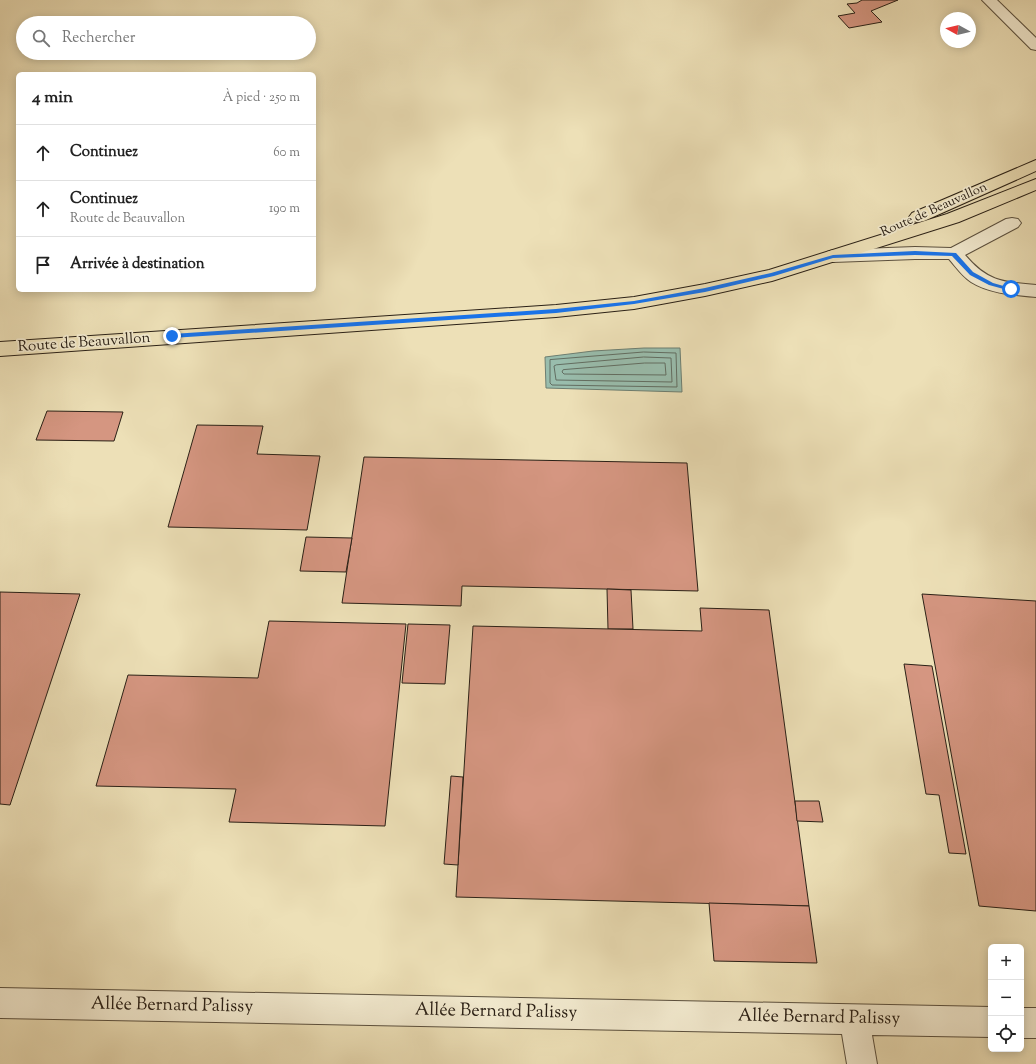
<!DOCTYPE html>
<html lang="fr">
<head>
<meta charset="utf-8">
<style>
	:root { --surface:#fff; --page:#f6f6f6; --text:#222; --muted:#767676; --line:#e0e0e0 }
	body { margin:0; font-family:"Sorts Mill Goudy",serif; background:var(--page); color:var(--text) }
	.controls { position:absolute; right:12px; bottom:12px; display:grid; overflow:hidden; border-radius:6px; box-shadow:0 2px 10px #0003 }
	.controls button { width:36px; height:36px; display:grid; place-items:center; padding:0; border:0; border-bottom:1px solid var(--line); background:var(--surface); color:var(--text); font:20px sans-serif }
	.compass { position:absolute; left:940px; top:12px; width:36px; height:36px; border-radius:50%; background:var(--surface); box-shadow:0 2px 10px #0003; rotate:278deg }
	.stop { position:absolute; width:12px; height:12px; margin:-9px; border:3px solid #1a73e8; border-radius:50%; background:#fff }
	.stop.end { background:#1a73e8; border-color:#fff; box-shadow:0 1px 4px #0008 }
	.list { margin:0; padding:0; list-style:none }
	h2 { display:flex; justify-content:space-between; align-items:center; height:52px; margin:0; padding:0 16px; font-size:17px }
	h2 small { font-size:13px; font-weight:400; color:var(--muted) }
	.list li { display:grid; grid-template-columns:26px 1fr auto; gap:12px; align-items:center; box-sizing:border-box; height:56px; padding:0 16px; border-top:1px solid var(--line) }
	.list b { display:block; font-size:15px; white-space:nowrap }
	.list p { margin:0; font-size:13px; white-space:nowrap; color:var(--muted) }
	.list em { font-size:13px; font-style:normal; color:var(--muted) }
	.icon { flex:none; width:22px; height:22px; fill:none; stroke:currentColor; stroke-width:2; stroke-linecap:round; stroke-linejoin:round }
	.map { position:relative; flex:none; width:1036px; height:1064px; overflow:hidden }
	.search { position:absolute; background:var(--surface); box-shadow:0 2px 10px #0003; left:16px; top:16px; width:300px; height:44px; display:flex; align-items:center; gap:10px; box-sizing:border-box; padding:0 14px; border-radius:22px; color:var(--muted); font-size:15px }
	.panel { position:absolute; background:var(--surface); box-shadow:0 2px 10px #0003; left:16px; top:72px; width:300px; height:220px; border-radius:6px }
	.map>svg:first-child { display:block }
</style>
</head>
<body>
<div class="map">
<svg width="1036" height="1064" viewBox="0 0 1036 1064">
	<rect width="100%" height="100%" fill="#ede0b7"/>
	<filter id="stains"><feTurbulence type="fractalNoise" baseFrequency=".005" numOctaves="4"/><feColorMatrix values="0 0 0 0 .2 0 0 0 0 .09 0 0 0 0 .02 0 0 0 .5 -.17"/></filter>
	<radialGradient id="worn" r=".72"><stop offset=".6" stop-color="#630" stop-opacity="0"/><stop offset="1" stop-color="#630" stop-opacity=".3"/></radialGradient>
	<polygon fill="#99bdad" stroke="#6d7e71" points="644,348 680,348 682,392 546,388 545,357 593,351"/>
	<g fill="none" stroke-linecap="round" stroke-linejoin="round">
		<g stroke="#626e62" stroke-width="1">
			<polygon points="644,352 676,353 677,387 552,385 550,383 550,360"/>
			<polygon points="644,357 671,358 672,382 556,380 554,366 556,365"/>
			<polygon points="645,363 665,363 666,375 564,374 562,372 563,370"/>
		</g>
	</g>
	<g fill="#d59681" stroke="#2a2016">
		<polygon points="862,0 898,0 871,11 882,22 849,28 838,16 855,13 847,4 857,3"/>
		<polygon points="47,411 123,412 114,441 36,440"/>
		<polygon points="197,425 263,426 257,454 320,456 307,530 168,527"/>
		<polygon points="364,457 687,463 698,591 462,586 461,606 342,603"/>
		<polygon points="306,537 352,538 346,572 300,571"/>
		<polygon points="607,589 631,590 633,629 608,629"/>
		<polygon points="0,592 80,594 10,805 0,804"/>
		<polygon points="922,594 1036,601 1036,911 979,906"/>
		<polygon points="700,608 769,610 809,906 456,897 473,626 702,631"/>
		<polygon points="269,621 406,624 385,826 229,822 236,789 96,786 128,675 258,678"/>
		<polygon points="408,624 450,625 445,684 402,683"/>
		<polygon points="904,664 932,666 966,854 949,853 939,795 926,794"/>
		<polygon points="451,776 463,777 458,865 444,864"/>
		<polygon points="795,801 819,801 823,822 797,821"/>
		<polygon points="709,903 809,906 817,963 714,961"/>
	</g>
	<g fill="none" stroke-linecap="round" stroke-linejoin="round">
		<defs>
			<g id="minor">
				<polygon points="982,0 997,0 1036,38 1036,50 1031,49"/>
				<path d="M1012 218 1018 219 1021 223 1018 227 965 255C988 282 1003 282 1036 285V297C1015 295 990 294 971 282 962 276 956 267 949 259H915L833 262 827 260 824 256 827 252 833 250 915 247 951 248 1006 219Z"/>
				<polygon points="0,988 991,1007 991,1037 872,1035 877,1064 847,1064 842,1034 0,1018"/>
				<rect x="1021" y="1008" width="15" height="30"/>
			</g>
			<g id="major">
				<polygon points="1036,160 1036,171 924,221 918,222 912,221 909,217 912,213"/>
				<polygon points="1036,179 1036,190 959,222 772,281 705,296 634,309 556,317 0,356 0,342 556,305 634,297 705,284 769,270 947,214"/>
			</g>
		</defs>
		<use href="#minor" stroke="#5b503e" stroke-width="2"/>
		<use href="#major" stroke="#2a2016" stroke-width="2"/>
		<use href="#minor" fill="#f3ebd0" fill-rule="evenodd"/>
		<use href="#major" fill="#ede0b7" fill-rule="evenodd"/>
	</g>
	<polygon fill="#1a73e8" points="915,251 956,253 973,272 993,283 1014,289 1011,291 989,285 970,275 952,256 915,255 833,258 774,276 705,292 634,304 556,313 172,338 170,336 172,334 556,309 634,301 705,288 771,273 833,255"/>
	<g text-anchor="middle" dominant-baseline="central" stroke-width="3.5" stroke-linejoin="round" paint-order="stroke">
		<g font-size="13" fill="#2a2016" stroke="#f3ebd0">
			<text transform="translate(934 210) rotate(-24)">Route de Beauvallon</text>
		</g>
		<g font-size="15" fill="#2a2016" stroke="#f3ebd0">
			<text transform="translate(84 343) rotate(-4)">Route de Beauvallon</text>
		</g>
		<g font-size="18" fill="#2a2016" stroke="#f3ebd0">
			<text transform="translate(172 1006) rotate(1)">Allée Bernard Palissy</text>
			<text transform="translate(496 1012) rotate(1)">Allée Bernard Palissy</text>
			<text transform="translate(819 1018) rotate(1)">Allée Bernard Palissy</text>
		</g>
	</g>
	<rect width="100%" height="100%" filter="url(#stains)"/>
	<rect width="100%" height="100%" fill="url(#worn)"/>
</svg>
<div class="controls">
<button>+</button>
<button>−</button>
<button><svg class="icon" aria-label="locate" viewBox="0 0 24 24"><circle cx="12" cy="12" r="6"/><path d="M12 2v4M12 18v4M2 12h4M18 12h4"/></svg></button>
</div>
<svg class="compass" viewBox="-18 -18 36 36"><path d="M0-13l5 13h-10z" fill="#e53935"/><path d="M0 13l5-13h-10z" fill="#767676"/></svg>
<div class="stop" style="left:1011px;top:289px"></div>
<div class="stop end" style="left:172px;top:336px"></div>
<div class="search"><svg class="icon" aria-label="search" viewBox="0 0 24 24"><circle cx="10" cy="10" r="6"/><path d="M15 15l6 6"/></svg>Rechercher</div>
<section class="panel">
<h2>4 min<small>À pied · 250 m</small></h2>
<ul class="list">
<li><svg class="icon" aria-label="ahead" viewBox="0 0 24 24"><path d="M12 20V5M6 11l6-6 6 6"/></svg><div><b>Continuez</b></div><em>60 m</em></li>
<li><svg class="icon" aria-label="ahead" viewBox="0 0 24 24"><path d="M12 20V5M6 11l6-6 6 6"/></svg><div><b>Continuez</b><p>Route de Beauvallon</p></div><em>190 m</em></li>
<li><svg class="icon" aria-label="arrive" viewBox="0 0 24 24"><path d="M6 21V4h12l-3 4 3 4H6"/></svg><div><b>Arrivée à destination</b></div></li>
</ul>
</section>
</div>
</body>
</html>
